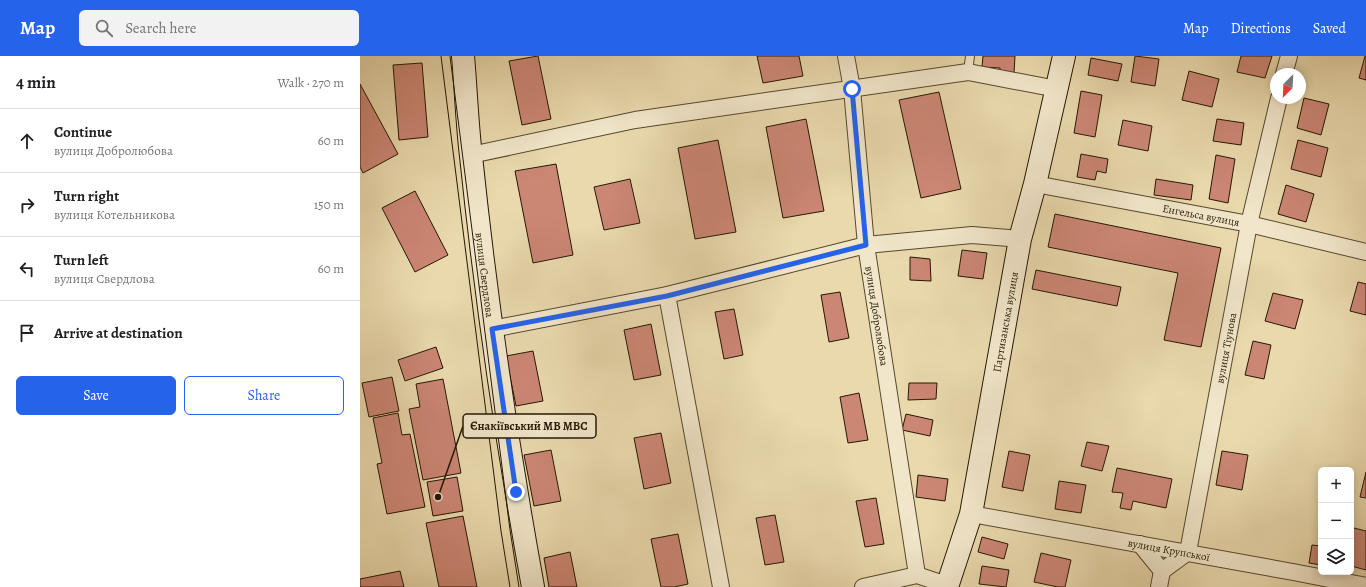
<!DOCTYPE html>
<html lang="en">
<head>
<meta charset="utf-8">
<style>
	:root { --surface:#fff; --page:#f2f2f2; --text:#202124; --muted:#757577; --line:#e0e0e0; --accent:#2563eb }
	body { margin:0; font-family:Alegreya,serif; background:var(--page); color:var(--text) }
	.controls { position:absolute; right:12px; bottom:12px; display:grid; overflow:hidden; border-radius:6px; box-shadow:0 2px 10px #0003 }
	.controls button { width:36px; height:36px; display:grid; place-items:center; padding:0; border:0; border-bottom:1px solid var(--line); background:var(--surface); color:var(--text); font:20px sans-serif }
	.compass { position:absolute; left:910px; top:12px; width:36px; height:36px; border-radius:50%; background:var(--surface); box-shadow:0 2px 10px #0003; rotate:204deg }
	.stop { position:absolute; width:12px; height:12px; margin:-9px; border:3px solid #2563eb; border-radius:50%; background:#fff }
	.stop.end { background:#2563eb; border-color:#fff; box-shadow:0 1px 4px #0008 }
	.list { margin:0; padding:0; list-style:none }
	h2 { display:flex; justify-content:space-between; align-items:center; height:52px; margin:0; padding:0 16px; font-size:17px }
	h2 small { font-size:13px; font-weight:400; color:var(--muted) }
	.list li { display:grid; grid-template-columns:26px 1fr auto; gap:12px; align-items:center; box-sizing:border-box; height:64px; padding:0 16px; border-top:1px solid var(--line) }
	.list b { display:block; font-size:15px; white-space:nowrap }
	.list p { margin:0; font-size:13px; white-space:nowrap; color:var(--muted) }
	.list em { font-size:13px; font-style:normal; color:var(--muted) }
	.actions { display:flex; gap:8px; padding:12px 16px }
	.actions a { flex:1; padding:9px 0; border:1px solid var(--accent); border-radius:6px; text-align:center; font-size:14px; color:var(--accent) }
	.actions .main { background:var(--accent); color:#fff }
	.icon { flex:none; width:22px; height:22px; fill:none; stroke:currentColor; stroke-width:2; stroke-linecap:round; stroke-linejoin:round }
	.map { position:relative; flex:none; width:1006px; height:531px; overflow:hidden }
	header { display:flex; align-items:center; gap:24px; box-sizing:border-box; height:56px; padding:0 20px; background:var(--accent); color:#fff }
	header strong { font-size:19px }
	nav { display:flex; gap:22px; margin-inline-start:auto; font-size:14px }
	.search { width:280px; height:36px; background:var(--page); display:flex; align-items:center; gap:10px; box-sizing:border-box; padding:0 14px; border-radius:6px; color:var(--muted); font-size:15px }
	main { display:flex }
	aside { flex:1; background:var(--surface) }
	.map>svg:first-child { display:block }
</style>
</head>
<body>
<header>
<strong>Map</strong>
<div class="search"><svg class="icon" aria-label="search" viewBox="0 0 24 24"><circle cx="10" cy="10" r="6"/><path d="M15 15l6 6"/></svg>Search here</div>
<nav><a>Map</a><a>Directions</a><a>Saved</a></nav>
</header>
<main>
<aside>
<h2>4 min<small>Walk · 270 m</small></h2>
<ul class="list">
<li><svg class="icon" aria-label="ahead" viewBox="0 0 24 24"><path d="M12 20V5M6 11l6-6 6 6"/></svg><div><b>Continue</b><p>вулиця Добролюбова</p></div><em>60 m</em></li>
<li><svg class="icon" aria-label="right" viewBox="0 0 24 24"><path d="M7 20v-9h11M14 6l5 5-5 5"/></svg><div><b>Turn right</b><p>вулиця Котельникова</p></div><em>150 m</em></li>
<li><svg class="icon" aria-label="left" viewBox="0 0 24 24"><path d="M17 20v-9H6M10 6l-5 5 5 5"/></svg><div><b>Turn left</b><p>вулиця Свердлова</p></div><em>60 m</em></li>
<li><svg class="icon" aria-label="arrive" viewBox="0 0 24 24"><path d="M6 21V4h12l-3 4 3 4H6"/></svg><div><b>Arrive at destination</b></div></li>
</ul>
<div class="actions"><a class="main">Save</a><a>Share</a></div>
</aside>
<div class="map">
<svg width="1006" height="531" viewBox="0 0 1006 531">
	<rect width="100%" height="100%" fill="#e9d9ad"/>
	<filter id="stains"><feTurbulence type="fractalNoise" baseFrequency=".005" numOctaves="4"/><feColorMatrix values="0 0 0 0 .2 0 0 0 0 .09 0 0 0 0 .02 0 0 0 .5 -.17"/></filter>
	<radialGradient id="worn" r=".72"><stop offset=".6" stop-color="#630" stop-opacity="0"/><stop offset="1" stop-color="#630" stop-opacity=".3"/></radialGradient>
	<g fill="#cb8674" stroke="#261703">
		<polygon points="178,0 191,63 162,69 149,5"/>
		<polygon points="397,0 439,0 443,20 403,27"/>
		<polygon points="623,0 655,0 654,17 640,16 640,12 622,11"/>
		<polygon points="775,0 799,3 795,30 771,26"/>
		<polygon points="881,0 912,0 905,22 877,16"/>
		<polygon points="1005,0 1006,0 1006,24 999,22"/>
		<polygon points="731,2 762,8 758,25 728,19"/>
		<polygon points="62,7 68,81 39,84 33,9"/>
		<polygon points="829,15 859,23 852,51 822,44"/>
		<polygon points="0,28 38,98 3,117 0,111"/>
		<polygon points="721,35 742,39 735,81 714,77"/>
		<polygon points="579,36 601,133 561,142 539,44"/>
		<polygon points="944,42 969,48 961,79 937,72"/>
		<polygon points="446,63 464,155 423,162 406,71"/>
		<polygon points="857,63 884,67 881,89 853,85"/>
		<polygon points="763,64 792,70 788,95 758,89"/>
		<polygon points="358,84 376,176 335,183 318,92"/>
		<polygon points="938,84 968,92 961,121 931,113"/>
		<polygon points="721,98 748,103 746,117 737,115 735,124 717,121"/>
		<polygon points="856,99 875,103 868,147 849,143"/>
		<polygon points="196,108 213,199 173,207 155,115"/>
		<polygon points="270,123 280,167 244,174 234,131"/>
		<polygon points="796,123 833,129 831,144 794,139"/>
		<polygon points="926,129 954,138 946,166 918,158"/>
		<polygon points="55,135 88,199 55,216 22,152"/>
		<polygon points="695,158 861,192 841,291 804,284 818,217 688,191"/>
		<polygon points="602,194 627,197 623,223 598,220"/>
		<polygon points="550,201 570,203 571,225 550,224"/>
		<polygon points="676,214 761,231 757,250 672,233"/>
		<polygon points="998,226 1006,228 1006,259 990,255"/>
		<polygon points="480,236 489,282 469,286 461,239"/>
		<polygon points="913,237 943,244 935,273 905,265"/>
		<polygon points="374,253 383,299 364,303 355,256"/>
		<polygon points="291,268 301,319 274,324 264,274"/>
		<polygon points="893,285 911,289 904,323 885,319"/>
		<polygon points="76,291 83,312 45,325 38,304"/>
		<polygon points="173,295 183,345 156,350 146,300"/>
		<polygon points="32,321 39,355 9,361 2,327"/>
		<polygon points="83,323 101,417 63,424 49,353 60,351 56,328"/>
		<polygon points="549,327 577,327 576,343 548,344"/>
		<polygon points="499,337 508,384 488,387 480,341"/>
		<polygon points="38,357 42,379 50,378 65,451 27,458 17,408 22,407 13,362"/>
		<polygon points="546,358 573,364 570,380 542,374"/>
		<polygon points="301,377 311,427 284,433 274,382"/>
		<polygon points="727,386 749,390 742,415 721,410"/>
		<polygon points="191,394 201,445 174,450 164,399"/>
		<polygon points="649,395 670,399 663,435 642,431"/>
		<polygon points="862,395 888,399 882,434 856,429"/>
		<polygon points="757,412 812,423 806,452 773,445 771,454 760,452 763,437 752,436"/>
		<polygon points="1006,416 1006,442 1000,441"/>
		<polygon points="558,419 588,423 585,445 556,441"/>
		<polygon points="97,421 103,455 73,460 67,426"/>
		<polygon points="699,425 726,429 721,457 695,453"/>
		<polygon points="516,442 524,488 505,491 496,445"/>
		<polygon points="415,459 424,506 405,509 396,462"/>
		<polygon points="103,460 117,531 79,531 66,467"/>
		<polygon points="994,472 1006,475 1006,514 991,510 991,486"/>
		<polygon points="318,478 328,528 314,531 301,531 291,483"/>
		<polygon points="622,481 648,488 644,503 618,496"/>
		<polygon points="952,489 961,490 961,509 949,507"/>
		<polygon points="210,496 217,531 189,531 184,502"/>
		<polygon points="681,497 711,504 705,531 698,531 674,526"/>
		<polygon points="622,510 649,514 646,531 619,528"/>
		<polygon points="40,515 44,531 0,531 0,523"/>
	</g>
	<g fill="none" stroke-linecap="round" stroke-linejoin="round">
		<defs>
			<polyline id="lane" points="608,16 610,0"/>
			<g id="street">
				<path id="s1" d="M486 0 492 33 506 189 557 519"/>
				<polyline points="924,18 929,0"/>
				<polyline points="111,99 275,64 608,16 697,33"/>
				<path id="s2" d="M675 128 889 168 1006 196"/>
				<polyline points="307,239 361,531"/>
				<polyline points="132,273 307,239 506,189 612,179 660,183"/>
				<path id="s3" d="M611 458 933 516 1006 530"/>
				<polyline points="780,488 802,515"/>
				<polyline points="503,531 557,519 587,529"/>
				<path id="s4" d="M799 531 802 515 828 496 889 168 919 42"/>
			</g>
			<g id="secondary">
				<path id="s5" d="M103 0C106 33 107 67 111 100 126 244 147 388 173 531"/>
				<path id="s6" d="M587 531 611 458 660 183 675 128 704 0"/>
			</g>
		</defs>
		<use href="#lane" stroke="#57482e" stroke-width="10"/>
		<use href="#street" stroke="#57482e" stroke-width="18"/>
		<use href="#secondary" stroke="#261703" stroke-width="24"/>
		<use href="#lane" stroke="#f1e6ca" stroke-width="8"/>
		<use href="#street" stroke="#f1e6ca" stroke-width="16"/>
		<use href="#secondary" stroke="#f1e6ca" stroke-width="22"/>
		<g stroke="#261703" stroke-width="1">
			<polyline points="81,0 141,475 150,531"/>
			<polyline points="90,0 150,474 159,531"/>
		</g>
	</g>
	<g fill="none" stroke-linecap="round" stroke-linejoin="round">
		<polyline stroke="#2563eb" stroke-width="5" points="156,436 132,273 307,240 506,189 492,33"/>
	</g>
	<g text-anchor="middle" dominant-baseline="central" stroke-width="3.5" stroke-linejoin="round" paint-order="stroke">
		<g font-size="11" fill="#261703" stroke="#f1e6ca">
			<text stroke="none"><textPath href="#s2" startOffset="169">Енгельса вулиця</textPath></text>
			<text stroke="none"><textPath href="#s5" startOffset="220">вулиця Свердлова</textPath></text>
			<text stroke="none"><textPath href="#s1" startOffset="262">вулиця Добролюбова</textPath></text>
			<text stroke="none"><textPath href="#s6" startOffset="272">Партизанська вулиця</textPath></text>
			<text stroke="none"><textPath href="#s4" startOffset="256">вулиця Тіунова</textPath></text>
			<text stroke="none"><textPath href="#s3" startOffset="201">вулиця Крупської</textPath></text>
		</g>
	</g>
	<path fill="none" stroke="#261703" stroke-width="1.5" d="M78 441L103 370"/>
	<circle fill="#261703" stroke="#f1e6ca" stroke-width="1.5" cx="78" cy="441" r="4"/>
	<rect fill="#f1e6ca" stroke="#261703" stroke-width="1.5" x="103" y="358" width="133" height="24" rx="4"/>
	<g font-size="12" text-anchor="middle" font-weight="bold" fill="#261703">
		<text x="169" y="374">Єнакіївський МВ МВС</text>
	</g>
	<rect width="100%" height="100%" filter="url(#stains)"/>
	<rect width="100%" height="100%" fill="url(#worn)"/>
</svg>
<div class="controls">
<button>+</button>
<button>−</button>
<button><svg class="icon" aria-label="layers" viewBox="0 0 24 24"><path d="M12 4l9 5-9 5-9-5zM3 14l9 5 9-5"/></svg></button>
</div>
<svg class="compass" viewBox="-18 -18 36 36"><path d="M0-13l5 13h-10z" fill="#e53935"/><path d="M0 13l5-13h-10z" fill="#757577"/></svg>
<div class="stop" style="left:492px;top:33px"></div>
<div class="stop end" style="left:156px;top:436px"></div>
</div>
</main>
</body>
</html>
